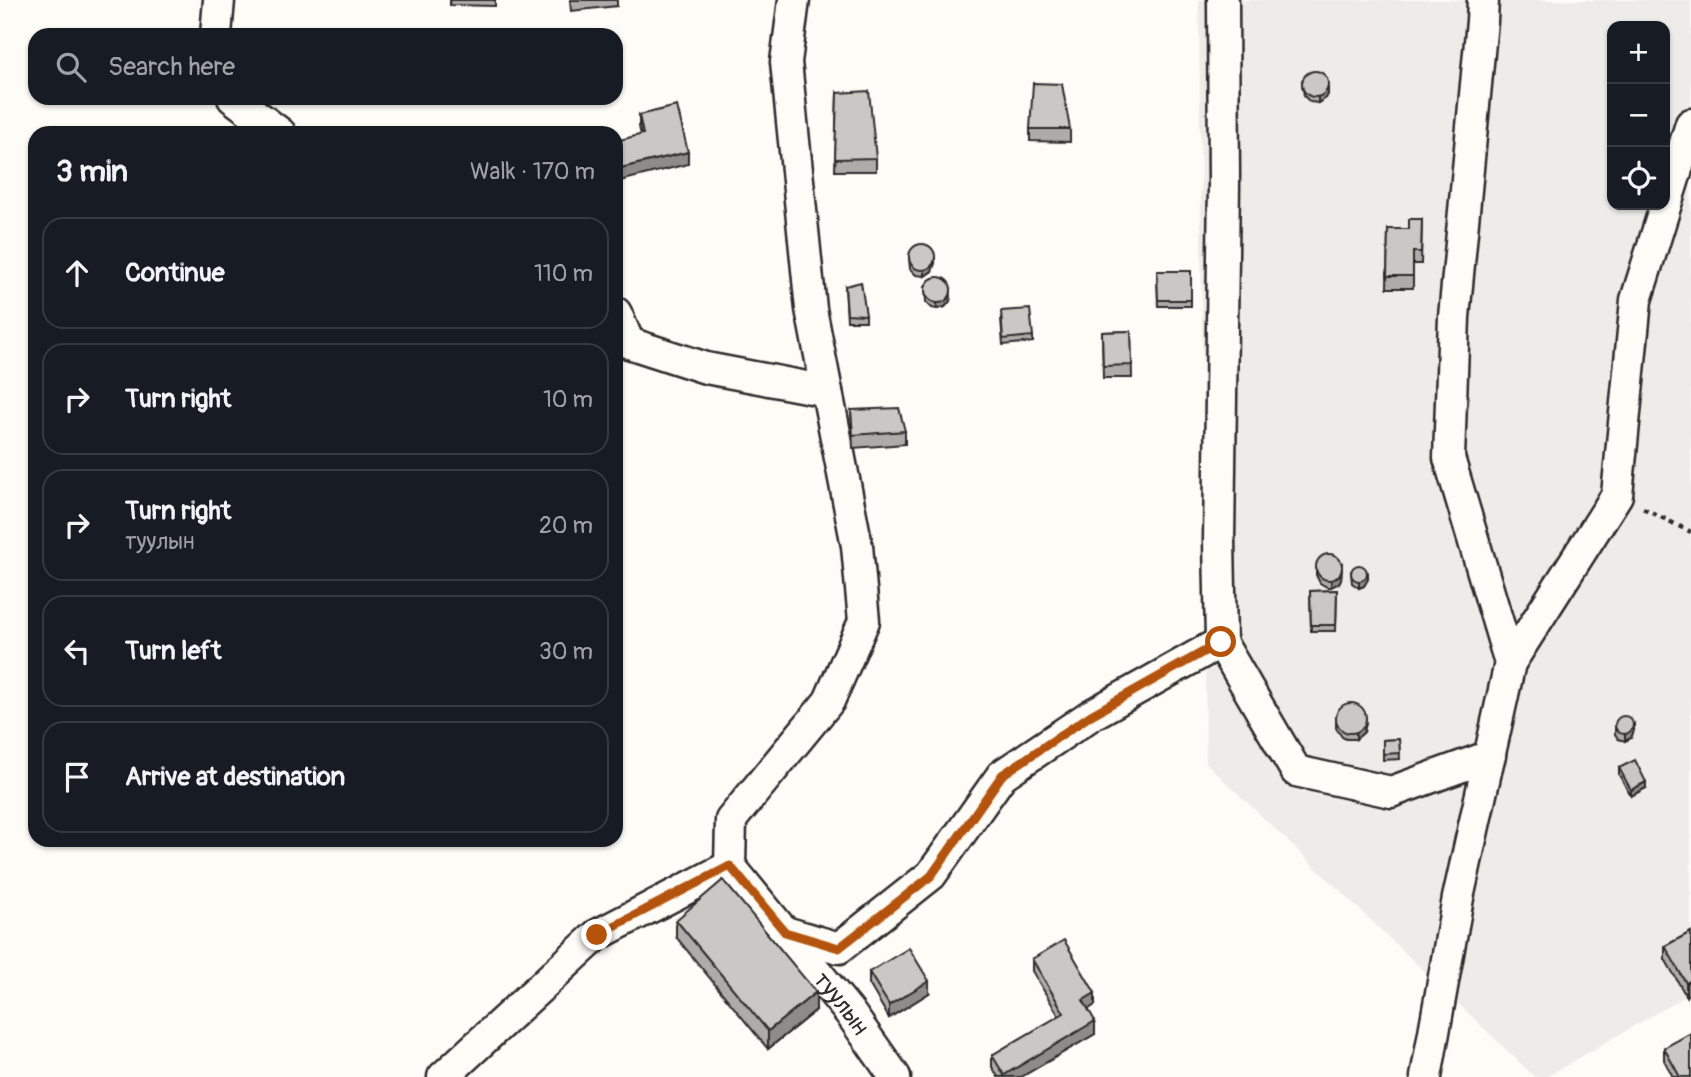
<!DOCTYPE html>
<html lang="en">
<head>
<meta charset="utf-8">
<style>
	:root { --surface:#171b24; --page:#20242c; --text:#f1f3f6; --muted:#9ea1a6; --line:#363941 }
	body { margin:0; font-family:Pangolin,sans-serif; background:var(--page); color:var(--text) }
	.controls { position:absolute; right:21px; top:21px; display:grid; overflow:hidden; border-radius:14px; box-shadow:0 2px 5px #0004 }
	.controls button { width:63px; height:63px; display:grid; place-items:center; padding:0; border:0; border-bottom:2px solid var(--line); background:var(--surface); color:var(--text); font:35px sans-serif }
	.stop { position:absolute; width:21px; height:21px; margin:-16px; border:5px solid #b45309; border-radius:50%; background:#fff }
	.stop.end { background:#b45309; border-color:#fff; box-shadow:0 2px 7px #0008 }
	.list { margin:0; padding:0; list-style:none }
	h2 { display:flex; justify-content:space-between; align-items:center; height:91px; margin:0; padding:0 28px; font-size:30px }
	h2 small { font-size:23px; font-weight:400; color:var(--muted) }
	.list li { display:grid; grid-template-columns:46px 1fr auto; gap:21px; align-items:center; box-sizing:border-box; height:112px; margin:0 14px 14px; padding:0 14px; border:2px solid var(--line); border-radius:21px }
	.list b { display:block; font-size:26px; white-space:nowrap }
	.list p { margin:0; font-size:23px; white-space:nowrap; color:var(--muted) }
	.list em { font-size:23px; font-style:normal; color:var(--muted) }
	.icon { flex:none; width:38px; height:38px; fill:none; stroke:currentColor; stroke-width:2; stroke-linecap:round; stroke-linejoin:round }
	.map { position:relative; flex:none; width:1691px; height:1077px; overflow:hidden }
	.search { position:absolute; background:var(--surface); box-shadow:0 2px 5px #0004; left:28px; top:28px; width:595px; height:77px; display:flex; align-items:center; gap:18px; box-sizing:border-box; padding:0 24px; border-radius:21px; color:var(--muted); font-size:26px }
	.panel { position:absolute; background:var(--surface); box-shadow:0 2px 5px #0004; left:28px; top:126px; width:595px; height:721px; border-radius:21px }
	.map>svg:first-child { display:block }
</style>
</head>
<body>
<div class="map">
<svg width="1691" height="1077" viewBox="0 0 1691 1077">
	<rect width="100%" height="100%" fill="#fdfcf7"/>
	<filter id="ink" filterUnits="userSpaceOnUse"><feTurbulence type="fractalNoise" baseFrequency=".0143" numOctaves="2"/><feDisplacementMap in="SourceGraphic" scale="14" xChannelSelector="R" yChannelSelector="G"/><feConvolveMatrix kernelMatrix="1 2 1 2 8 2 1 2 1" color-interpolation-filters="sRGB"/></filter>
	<g filter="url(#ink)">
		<path fill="#edece8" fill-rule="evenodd" d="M1199 0H1691V993L1546 1077H1535L1206 763ZM1612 26H1665V205H1612Z"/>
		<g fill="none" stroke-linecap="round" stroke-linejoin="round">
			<defs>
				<g id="minor">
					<polyline points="1223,0 1224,184 1219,540 1221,642 1296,771 1391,792 1490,756"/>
					<polyline points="1483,0 1482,21 1454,317 1449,458 1510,663"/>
					<polyline points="216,35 219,0"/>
					<polyline points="233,98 280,133"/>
					<polyline points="616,313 629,343 706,368 827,391"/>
					<polyline points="730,866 731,820 829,701 864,621 857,546 811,309 786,62 794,0"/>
					<path id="s1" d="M730 866 850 1013 895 1077"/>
					<polyline points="785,932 839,948 931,875 1002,775 1091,715 1221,642"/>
					<polyline points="443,1077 597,935 730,866"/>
					<polyline points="1426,1077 1458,898 1510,663 1617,495 1636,300 1691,124"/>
				</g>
			</defs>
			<use href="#minor" stroke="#2b2b2b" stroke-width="35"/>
			<polyline stroke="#2b2b2b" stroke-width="4.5" stroke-dasharray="5 5" stroke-linecap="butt" points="1643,508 1691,532"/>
			<use href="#minor" stroke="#fdfcf7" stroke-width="30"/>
		</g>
		<g fill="#adaca9" stroke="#2b2b2b" stroke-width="2">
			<polygon points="450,0 495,0 495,6 450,5"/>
			<polygon points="570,0 617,0 617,6 571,11"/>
			<polygon points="1302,81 1328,94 1326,98 1318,103 1310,102 1304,96"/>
			<polygon points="837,93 876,158 876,171 835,171"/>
			<polygon points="639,115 688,164 641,135 639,127"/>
			<polygon points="1030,129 1070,129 1070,142 1030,141"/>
			<polygon points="1422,219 1421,264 1413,264 1413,288 1387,288 1388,229 1409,229"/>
			<polygon points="909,258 935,263 932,271 925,276 916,275 910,269"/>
			<polygon points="1157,271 1191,271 1191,306 1158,306"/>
			<polygon points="845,286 866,315 866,321 847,321"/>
			<polygon points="925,287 951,296 950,301 945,307 937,309 932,308 926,302"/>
			<polygon points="1001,318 1033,336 1033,342 1003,345"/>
			<polygon points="1131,331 1132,378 1103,378 1102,332"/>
			<polygon points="851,410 905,431 905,444 853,448"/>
			<polygon points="1316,568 1342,570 1341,579 1339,583 1331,587 1327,587 1320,583 1316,575"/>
			<polygon points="1351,572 1368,579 1364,586 1359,588 1352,583"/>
			<polygon points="1337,590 1336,631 1311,631 1310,591"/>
			<polygon points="1336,717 1366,723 1364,732 1356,739 1346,739 1342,737 1336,728"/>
			<polygon points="1615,727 1634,730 1631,738 1625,741 1618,739 1615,734"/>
			<polygon points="1399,739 1400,759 1383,760 1383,740"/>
			<polygon points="1619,768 1646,788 1631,796 1619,775"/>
			<polygon points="676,920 816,1010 768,1049 676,937"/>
			<polygon points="1691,932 1686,996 1665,959 1665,946"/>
			<polygon points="1032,959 1095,1005 1088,1009 1095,1034 1021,1077 998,1077 992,1067 992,1055 1059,1016 1032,971"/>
			<polygon points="869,972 929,993 889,1018 869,984"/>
			<polygon points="1664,1048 1691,1077 1673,1077 1664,1060"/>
		</g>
		<g fill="#8d8c89" stroke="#2b2b2b" stroke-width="2">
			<polygon points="1328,88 1328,94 1326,98 1318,103 1318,97"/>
			<polygon points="688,152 688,164 616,182 616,169"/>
			<polygon points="935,257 935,263 932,271 925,276 925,269"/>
			<polygon points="951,290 950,301 945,307 937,309 937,303"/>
			<polygon points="1342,564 1341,579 1339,583 1331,587 1331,580"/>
			<polygon points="1368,573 1368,579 1364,586 1359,588 1359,581"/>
			<polygon points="1366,717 1364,732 1356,739 1356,733"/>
			<polygon points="1634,724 1634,730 1631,738 1625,741 1625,735"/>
			<polygon points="1646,782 1646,788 1631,796 1631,790"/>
			<polygon points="1691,980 1691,993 1686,996 1686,983"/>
			<polygon points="929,981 929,993 889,1018 889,1005"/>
			<polygon points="816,992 816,1010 768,1049 768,1031"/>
			<polygon points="1095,993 1095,1005 1083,1013 1083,1000"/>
			<polygon points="1095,1021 1095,1034 1021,1077 1004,1077 1004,1075"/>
		</g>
		<g fill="#c9c8c4" stroke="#2b2b2b" stroke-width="2">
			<circle cx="1315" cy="84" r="13"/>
			<polygon points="1033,83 1062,84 1070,129 1030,129"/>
			<polygon points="869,91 876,158 835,159 837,93"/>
			<polygon points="677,106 688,152 616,169 616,141 643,134 639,115"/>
			<polygon points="1409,219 1422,219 1421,252 1413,252 1413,276 1387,276 1388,229 1409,229"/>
			<circle cx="922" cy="257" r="13"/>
			<polygon points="1157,271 1191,271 1191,300 1158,300"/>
			<circle cx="938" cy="290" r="13"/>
			<polygon points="861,282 866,315 847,314 845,286"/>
			<polygon points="1030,309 1033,336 1003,339 1001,311"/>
			<polygon points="1131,331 1132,365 1103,366 1102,332"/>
			<polygon points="899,408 905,431 853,435 851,410"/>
			<circle cx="1329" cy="567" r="13"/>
			<circle cx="1359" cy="573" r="8"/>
			<polygon points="1337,590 1336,625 1311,625 1310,591"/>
			<circle cx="1351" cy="718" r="15"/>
			<circle cx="1624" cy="725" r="9"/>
			<polygon points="1399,739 1400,753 1383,754 1383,740"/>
			<polygon points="1635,760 1646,782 1631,790 1619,768"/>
			<polygon points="723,880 816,992 768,1031 676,920"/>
			<polygon points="1691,932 1691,980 1686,983 1665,946"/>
			<polygon points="1064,940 1095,993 1083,1000 1095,1021 1004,1075 992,1055 1064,1013 1032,959"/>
			<polygon points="909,948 929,981 889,1005 869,972"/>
			<polygon points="1691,1033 1691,1077 1680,1077 1664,1048"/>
		</g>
	</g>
	<g fill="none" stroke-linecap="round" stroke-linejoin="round" filter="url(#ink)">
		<polyline stroke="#b45309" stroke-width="9" points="597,935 730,866 785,932 839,948 931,876 1002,775 1091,715 1221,642"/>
	</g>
	<g text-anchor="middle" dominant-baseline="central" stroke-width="5" stroke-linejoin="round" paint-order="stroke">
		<g font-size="24" fill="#2b2b2b" stroke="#fdfcf7">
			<text stroke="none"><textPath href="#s1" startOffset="177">туулын</textPath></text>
		</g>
	</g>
</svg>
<div class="controls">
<button>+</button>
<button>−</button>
<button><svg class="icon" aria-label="locate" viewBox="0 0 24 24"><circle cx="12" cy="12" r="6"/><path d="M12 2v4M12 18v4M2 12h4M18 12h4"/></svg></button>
</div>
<div class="stop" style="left:1221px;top:642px"></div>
<div class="stop end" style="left:597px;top:935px"></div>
<div class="search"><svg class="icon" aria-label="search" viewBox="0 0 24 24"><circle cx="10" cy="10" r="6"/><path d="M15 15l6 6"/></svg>Search here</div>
<section class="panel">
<h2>3 min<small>Walk · 170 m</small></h2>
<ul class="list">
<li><svg class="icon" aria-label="ahead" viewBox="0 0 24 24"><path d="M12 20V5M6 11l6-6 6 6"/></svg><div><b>Continue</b></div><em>110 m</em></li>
<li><svg class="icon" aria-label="right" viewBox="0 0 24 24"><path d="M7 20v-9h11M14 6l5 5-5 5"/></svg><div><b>Turn right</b></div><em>10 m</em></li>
<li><svg class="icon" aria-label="right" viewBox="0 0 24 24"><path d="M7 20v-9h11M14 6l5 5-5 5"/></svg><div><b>Turn right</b><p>туулын</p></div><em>20 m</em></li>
<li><svg class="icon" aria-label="left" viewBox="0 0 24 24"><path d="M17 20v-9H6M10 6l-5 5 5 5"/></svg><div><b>Turn left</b></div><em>30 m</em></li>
<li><svg class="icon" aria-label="arrive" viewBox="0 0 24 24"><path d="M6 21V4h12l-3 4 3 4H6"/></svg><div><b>Arrive at destination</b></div></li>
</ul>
</section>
</div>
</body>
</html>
